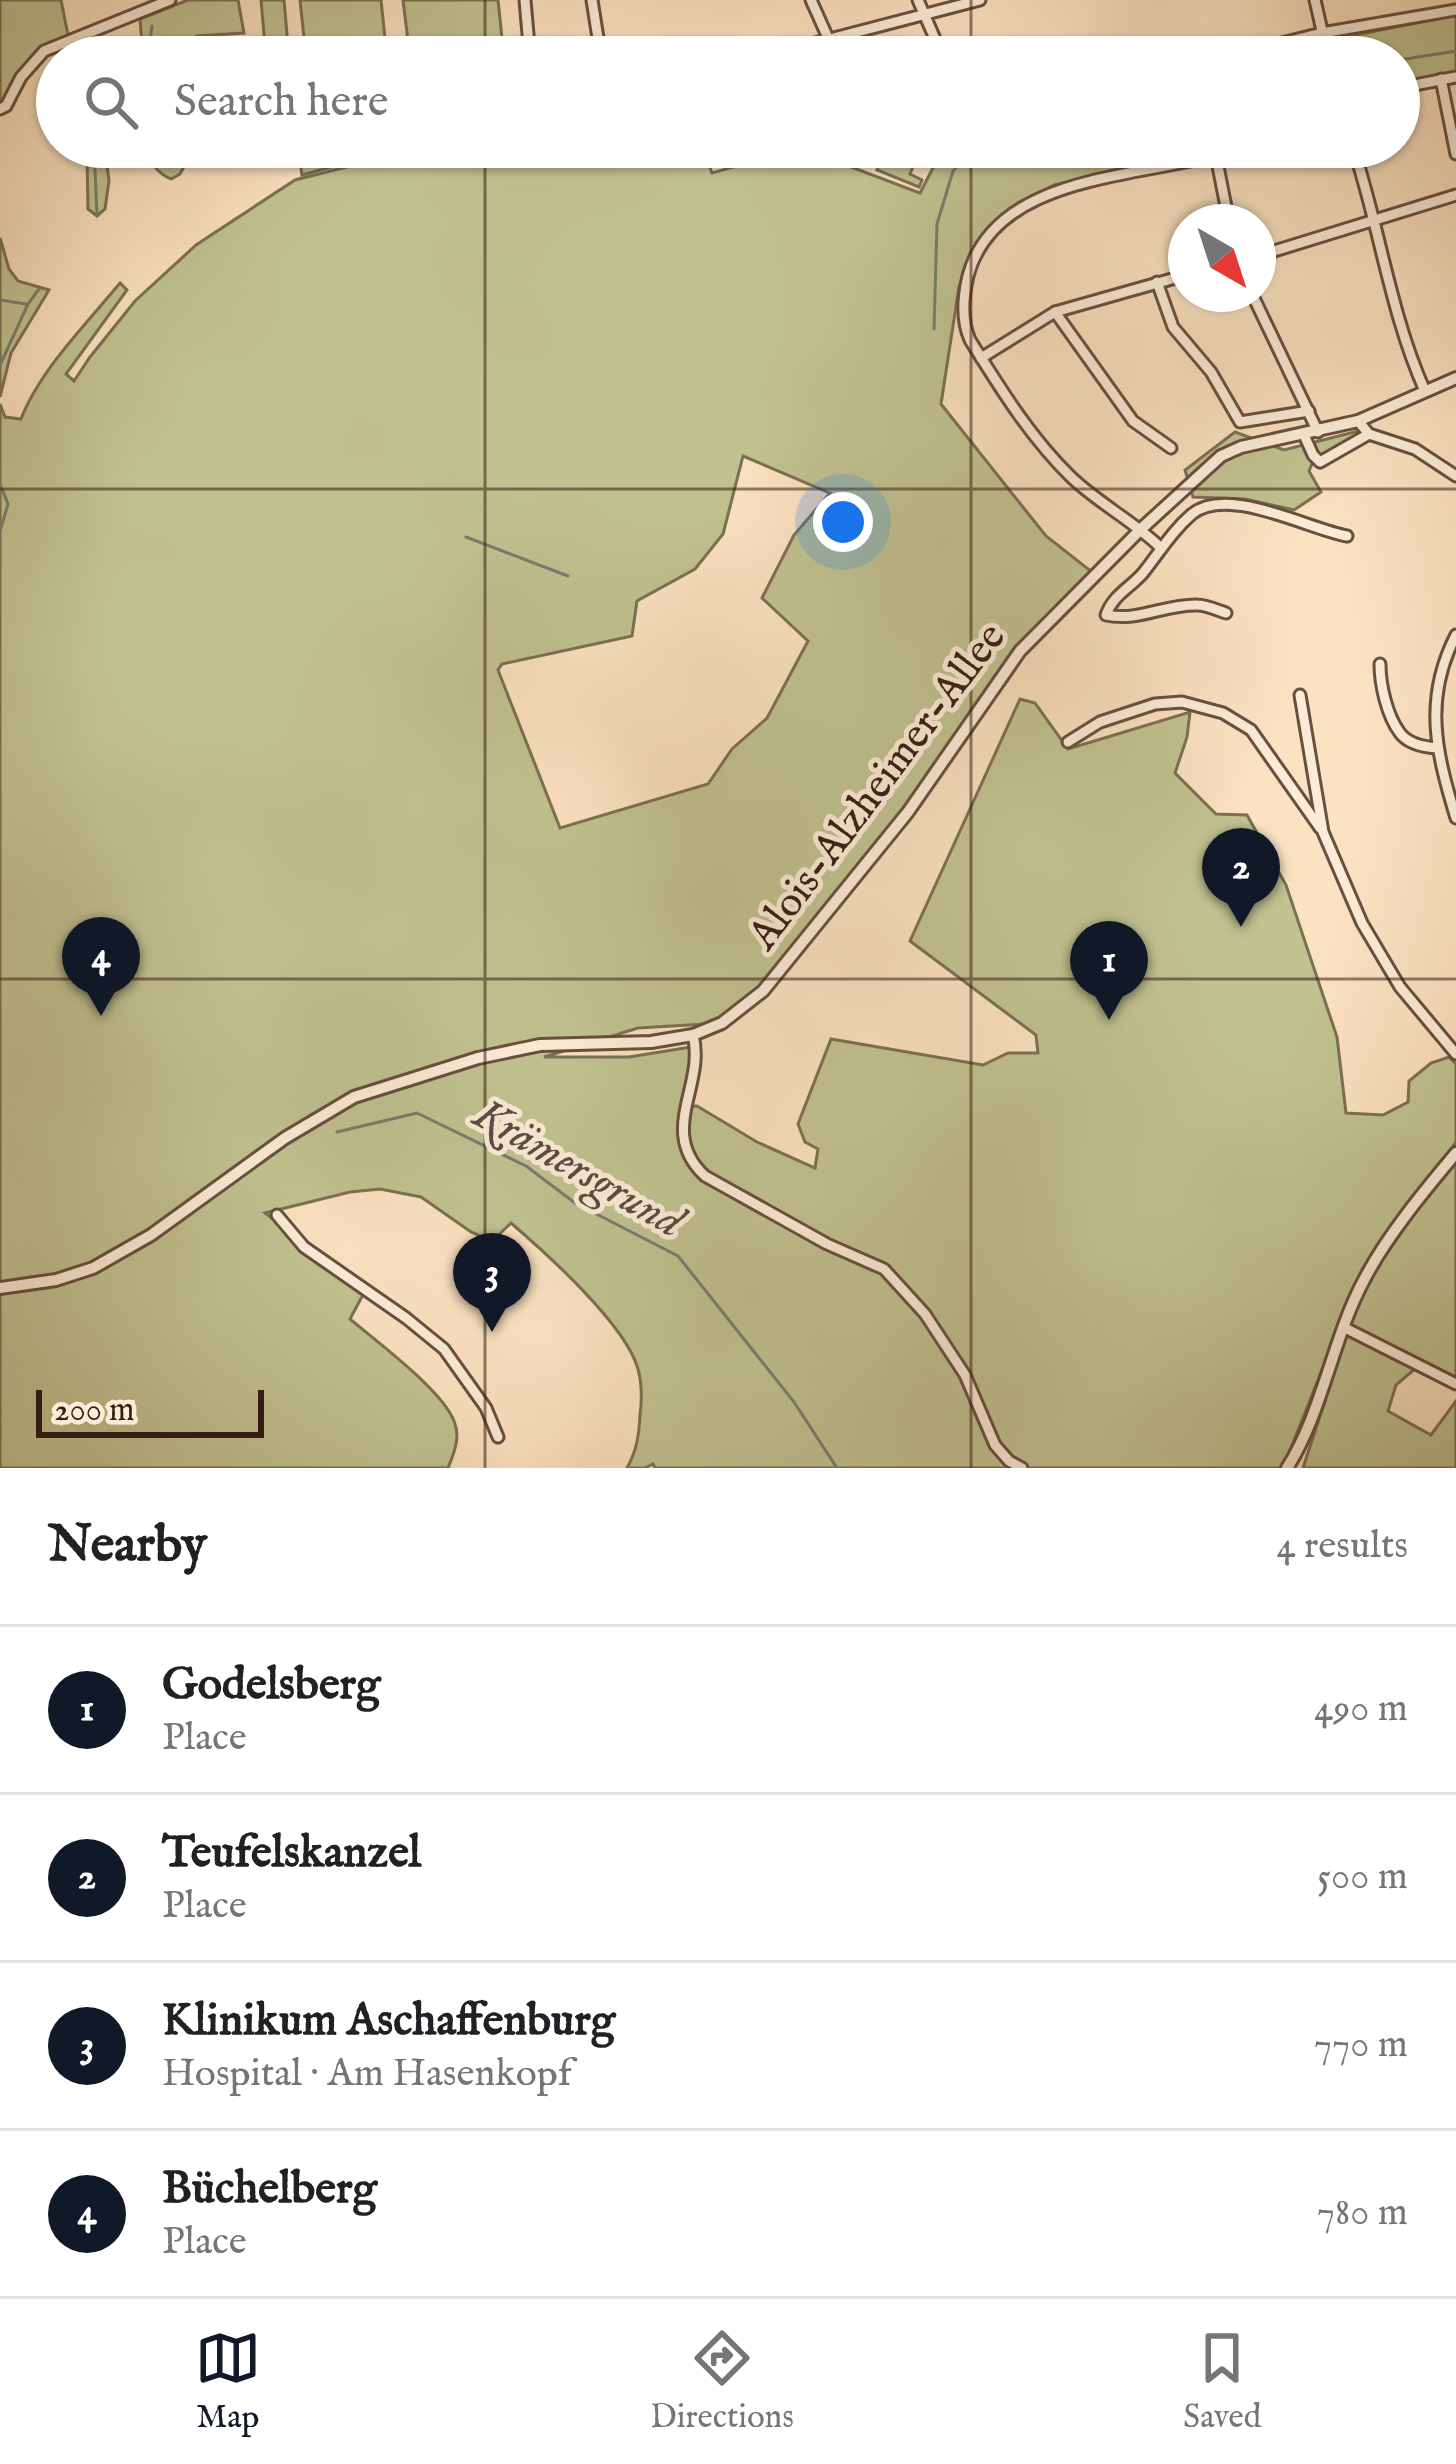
<!DOCTYPE html>
<html lang="en">
<head>
<meta charset="utf-8">
<style>
	:root { --surface:#fff; --page:#f6f6f6; --text:#202124; --muted:#757577; --line:#e0e0e0; --accent:#111827 }
	body { margin:0; font-family:"IM FELL English",serif; background:var(--page); color:var(--text) }
	.compass { position:absolute; left:1168px; top:204px; width:108px; height:108px; border-radius:50%; background:var(--surface); box-shadow:0 3px 9px #0004; rotate:141deg }
	.scale { position:absolute; left:36px; bottom:30px; width:228px; box-sizing:border-box; padding-left:12px; border:6px solid #371e12; border-top:0; font-size:33px; line-height:42px; white-space:nowrap; color:#371e12; -webkit-text-stroke:9px #fcecd7; paint-order:stroke }
	.you { position:absolute; left:843px; top:522px; width:42px; height:42px; margin:-30px; border:9px solid #fff; border-radius:50%; background:#1a73e8; box-shadow:0 0 0 18px #1a73e833 }
	.badge { display:grid; place-items:center; width:78px; height:78px; border-radius:50%; background:var(--accent); color:#fff; font-size:39px; font-weight:700 }
	.pin { position:absolute; translate:-50% -99px; filter:drop-shadow(0 3px 6px #0008) }
	.pin::after { content:''; position:absolute; top:63px; width:42px; height:36px; background:inherit; clip-path:polygon(0 0,100% 0,50% 100%) }
	.list { margin:0; padding:0; list-style:none }
	h2 { display:flex; justify-content:space-between; align-items:center; height:156px; margin:0; padding:0 48px; font-size:51px }
	h2 small { font-size:39px; font-weight:400; color:var(--muted) }
	.list li { display:grid; grid-template-columns:78px 1fr auto; gap:36px; align-items:center; box-sizing:border-box; height:168px; padding:0 48px; border-top:3px solid var(--line) }
	.list b { display:block; font-size:45px; white-space:nowrap }
	.list p { margin:0; font-size:39px; white-space:nowrap; color:var(--muted) }
	.list em { font-size:39px; font-style:normal; color:var(--muted) }
	.icon { flex:none; width:66px; height:66px; fill:none; stroke:currentColor; stroke-width:2; stroke-linecap:round; stroke-linejoin:round }
	.map { position:relative; flex:none; width:1456px; height:1468px; overflow:hidden }
	.search { position:absolute; background:var(--surface); box-shadow:0 3px 9px #0004; left:36px; right:36px; top:36px; height:132px; display:flex; align-items:center; gap:30px; box-sizing:border-box; padding:0 42px; border-radius:66px; color:var(--muted); font-size:45px }
	.sheet { height:828px; background:var(--surface) }
	nav { display:flex; justify-content:space-around; align-items:center; box-sizing:border-box; height:168px; border-top:3px solid var(--line); background:var(--surface); font-size:33px; color:var(--muted) }
	nav a { display:grid; justify-items:center; gap:6px }
	nav .on { color:var(--accent) }
	.map>svg:first-child { display:block }
</style>
</head>
<body>
<div class="map">
<svg width="1456" height="1468" viewBox="0 0 1456 1468">
	<rect width="100%" height="100%" fill="#fbe2c1"/>
	<filter id="stains"><feTurbulence type="fractalNoise" baseFrequency=".00167" numOctaves="4"/><feColorMatrix values="0 0 0 0 .2 0 0 0 0 .09 0 0 0 0 .02 0 0 0 .5 -.17"/></filter>
	<radialGradient id="worn" r=".72"><stop offset=".6" stop-color="#630" stop-opacity="0"/><stop offset="1" stop-color="#630" stop-opacity=".3"/></radialGradient>
	<g fill="#c1c291" stroke="#7c7052" stroke-width="3" fill-rule="evenodd">
		<polygon points="0,0 61,0 69,40 44,51 0,109"/>
		<polygon points="188,0 238,0 244,33 196,36 184,57 143,57 140,19"/>
		<polygon points="261,0 284,0 289,57 266,57"/>
		<polygon points="300,0 381,0 387,57 306,57"/>
		<polygon points="403,0 498,0 504,57 410,57"/>
		<polygon points="1456,15 1456,71 1399,82 1399,57 1246,57"/>
		<polygon points="90,147 105,149 109,181 105,209 97,216 88,209 87,154"/>
		<path d="M147 147H183L187 161 180 174 171 179C155 172 152 164 147 147Z"/>
		<polygon points="278,147 405,147 302,175 299,156 279,149"/>
		<path d="M425 147H703L712 173 801 148 920 193 936 162 932 147H1233L1054 185 1009 209 981 237 959 287 941 404 1046 536 1092 572 1015 647 904 808 761 985 724 1016 706 1024 638 1028 544 1057H629L691 1047V1061L678 1122 689 1106H697L757 1142 815 1168 818 1149 805 1142 798 1124 831 1039 983 1065 1008 1053H1038L1036 1035 910 941 1020 699 1035 703 1068 749 1190 712 1187 737 1175 773 1216 814 1247 815 1286 885 1337 1037 1346 1113 1383 1115 1408 1102 1409 1081 1431 1063 1449 1057 1456 1064V1142L1359 1277 1287 1458 1281 1468H655L653 1464 645 1468H627C637 1450 639 1435 640 1415 642 1400 642 1384 638 1369 626 1325 547 1254 511 1223L492 1241 471 1232 421 1197 380 1189 350 1192 265 1213 365 1291 350 1319C377 1342 442 1390 454 1421 461 1437 454 1453 448 1468H0V404L5 417 21 419C40 370 87 323 120 283L127 290 66 374 74 381 90 357 135 301 196 245 295 180ZM743 456 830 493 794 535 762 598 808 641 767 718 732 749 708 784 560 828 498 670 502 664 632 636 637 601 695 569 723 534Z"/>
		<polygon points="886,147 916,159 910,174 922,180 919,187 877,170"/>
		<polygon points="0,238 9,269 18,281 49,290 11,353 0,397"/>
		<polygon points="1358,431 1361,438 1314,460 1309,471 1321,492 1294,510 1245,499 1193,497 1185,470 1235,432 1284,450"/>
		<polygon points="1456,1162 1456,1379 1349,1326 1369,1279 1429,1193"/>
		<polygon points="1347,1334 1416,1368 1396,1385 1388,1411 1431,1435 1456,1401 1456,1468 1303,1468"/>
	</g>
	<g fill="none" stroke-linecap="round" stroke-linejoin="round">
		<g stroke="#757e71" stroke-width="3">
			<polyline points="148,57 152,26"/>
			<polyline points="1399,60 1456,51"/>
			<polyline points="94,147 97,216"/>
			<path d="M911 147C932 156 945 158 965 147"/>
			<polyline points="0,300 26,304"/>
			<polyline points="934,329 937,224 953,171 969,154 972,147"/>
			<polyline points="0,365 28,304 39,289"/>
			<polyline points="0,484 8,504 0,531"/>
			<polyline points="466,537 568,576"/>
			<polyline points="337,1132 417,1113 526,1166 575,1203 678,1256 794,1402 837,1468"/>
		</g>
		<defs>
			<g id="minor">
				<polyline points="525,0 530,57"/>
				<polyline points="592,0 601,57"/>
				<polyline points="811,0 828,38"/>
				<polyline points="918,0 943,57"/>
				<polyline points="1315,0 1328,57"/>
				<polyline points="761,57 980,0"/>
				<polyline points="1226,57 1322,33 1456,10"/>
				<polyline points="1441,79 1456,154"/>
				<polyline points="1399,88 1456,77"/>
				<polyline points="0,109 6,106 21,77 44,51 170,0"/>
				<path d="M1353 147C1380 228 1390 313 1425 391"/>
				<polyline points="1216,156 1229,222"/>
				<polyline points="1258,256 1456,195"/>
				<polyline points="1157,282 1173,327 1211,372 1240,422 1309,411"/>
				<polyline points="1252,294 1318,432"/>
				<polyline points="1055,312 1133,421 1171,448"/>
				<polyline points="981,358 1055,312 1186,275"/>
				<polyline points="1358,421 1369,434 1415,449 1456,476"/>
				<polyline points="1304,435 1313,455 1320,462 1369,434"/>
				<path d="M1160 547C1133 521 1098 503 1071 477 1030 437 1000 388 970 340 961 320 963 297 968 276 989 197 1081 182 1149 169 1182 163 1216 156 1249 149"/>
				<path d="M1226 613C1217 610 1206 605 1197 605 1165 604 1138 622 1106 615 1113 595 1130 588 1143 573 1159 553 1172 531 1192 514 1228 485 1308 529 1347 536"/>
				<path d="M1456 635C1423 699 1436 752 1456 818"/>
				<path d="M1380 664C1380 685 1387 716 1400 733 1408 744 1424 747 1437 748"/>
				<polyline points="1300,695 1323,832 1362,923 1400,987 1456,1054"/>
				<polyline points="1068,742 1100,722 1155,704 1182,702 1223,713 1251,730 1320,828"/>
				<path d="M693 1035C706 1086 657 1131 705 1176L827 1244 884 1269 925 1314 965 1375 995 1445 1009 1461 1022 1468"/>
				<polyline points="277,1215 304,1247 406,1318 444,1349 486,1408 498,1437"/>
				<polyline points="1345,1328 1456,1384"/>
			</g>
			<g id="tertiary">
				<polyline points="0,1288 56,1280 93,1268 151,1235 285,1138 354,1097 478,1058 540,1045 651,1042 693,1035 722,1023 763,991 908,812 1020,651 1141,529 1221,456 1241,447 1358,421 1456,378"/>
				<path d="M1287 1468C1322 1414 1333 1337 1364 1280 1386 1237 1425 1190 1456 1153"/>
			</g>
		</defs>
		<use href="#minor" stroke="#684f3e" stroke-width="15"/>
		<use href="#tertiary" stroke="#684f3e" stroke-width="16"/>
		<use href="#minor" stroke="#fcecd7" stroke-width="9"/>
		<use href="#tertiary" stroke="#fcecd7" stroke-width="10"/>
	</g>
	<path fill="none" stroke="#371e12" stroke-width="3" stroke-opacity="0.55" d="M485 0V57M971 0V57M485 147V1468M971 147V1468M0 489H1456M0 979H1456"/>
	<g text-anchor="middle" dominant-baseline="central" stroke-width="10" stroke-linejoin="round" paint-order="stroke">
		<g font-size="42" fill="#371e12" stroke="#fcecd7">
			<text transform="translate(878 787) rotate(-53)">Alois-Alzheimer-Allee</text>
		</g>
		<g font-size="45" font-style="italic" fill="#564e42" stroke="#fcecd7">
			<text transform="translate(578 1169) rotate(30)">Krämersgrund</text>
		</g>
	</g>
	<rect width="100%" height="100%" filter="url(#stains)"/>
	<rect width="100%" height="100%" fill="url(#worn)"/>
</svg>
<svg class="compass" viewBox="-18 -18 36 36"><path d="M0-13l5 13h-10z" fill="#e53935"/><path d="M0 13l5-13h-10z" fill="#757577"/></svg>
<div class="scale">200 m</div>
<div class="you"></div>
<div class="pin badge" style="left:1109px;top:1020px">1</div>
<div class="pin badge" style="left:1241px;top:927px">2</div>
<div class="pin badge" style="left:492px;top:1332px">3</div>
<div class="pin badge" style="left:101px;top:1016px">4</div>
<div class="search"><svg class="icon" aria-label="search" viewBox="0 0 24 24"><circle cx="10" cy="10" r="6"/><path d="M15 15l6 6"/></svg>Search here</div>
</div>
<section class="sheet">
<h2>Nearby<small>4 results</small></h2>
<ul class="list">
<li><span class="badge">1</span><div><b>Godelsberg</b><p>Place</p></div><em>490 m</em></li>
<li><span class="badge">2</span><div><b>Teufelskanzel</b><p>Place</p></div><em>500 m</em></li>
<li><span class="badge">3</span><div><b>Klinikum Aschaffenburg</b><p>Hospital · Am Hasenkopf</p></div><em>770 m</em></li>
<li><span class="badge">4</span><div><b>Büchelberg</b><p>Place</p></div><em>780 m</em></li>
</ul>
</section>
<nav>
<a class="on"><svg class="icon" aria-label="map" viewBox="0 0 24 24"><path d="M3 6l6-2 6 2 6-2v14l-6 2-6-2-6 2zM9 4v14M15 6v14"/></svg>Map</a>
<a><svg class="icon" aria-label="directions" viewBox="0 0 24 24"><path d="M12 3l9 9-9 9-9-9zM9 14v-3h6M13 9l2 2-2 2"/></svg>Directions</a>
<a><svg class="icon" aria-label="saved" viewBox="0 0 24 24"><path d="M7 4h10v16l-5-4-5 4z"/></svg>Saved</a>
</nav>
</body>
</html>
